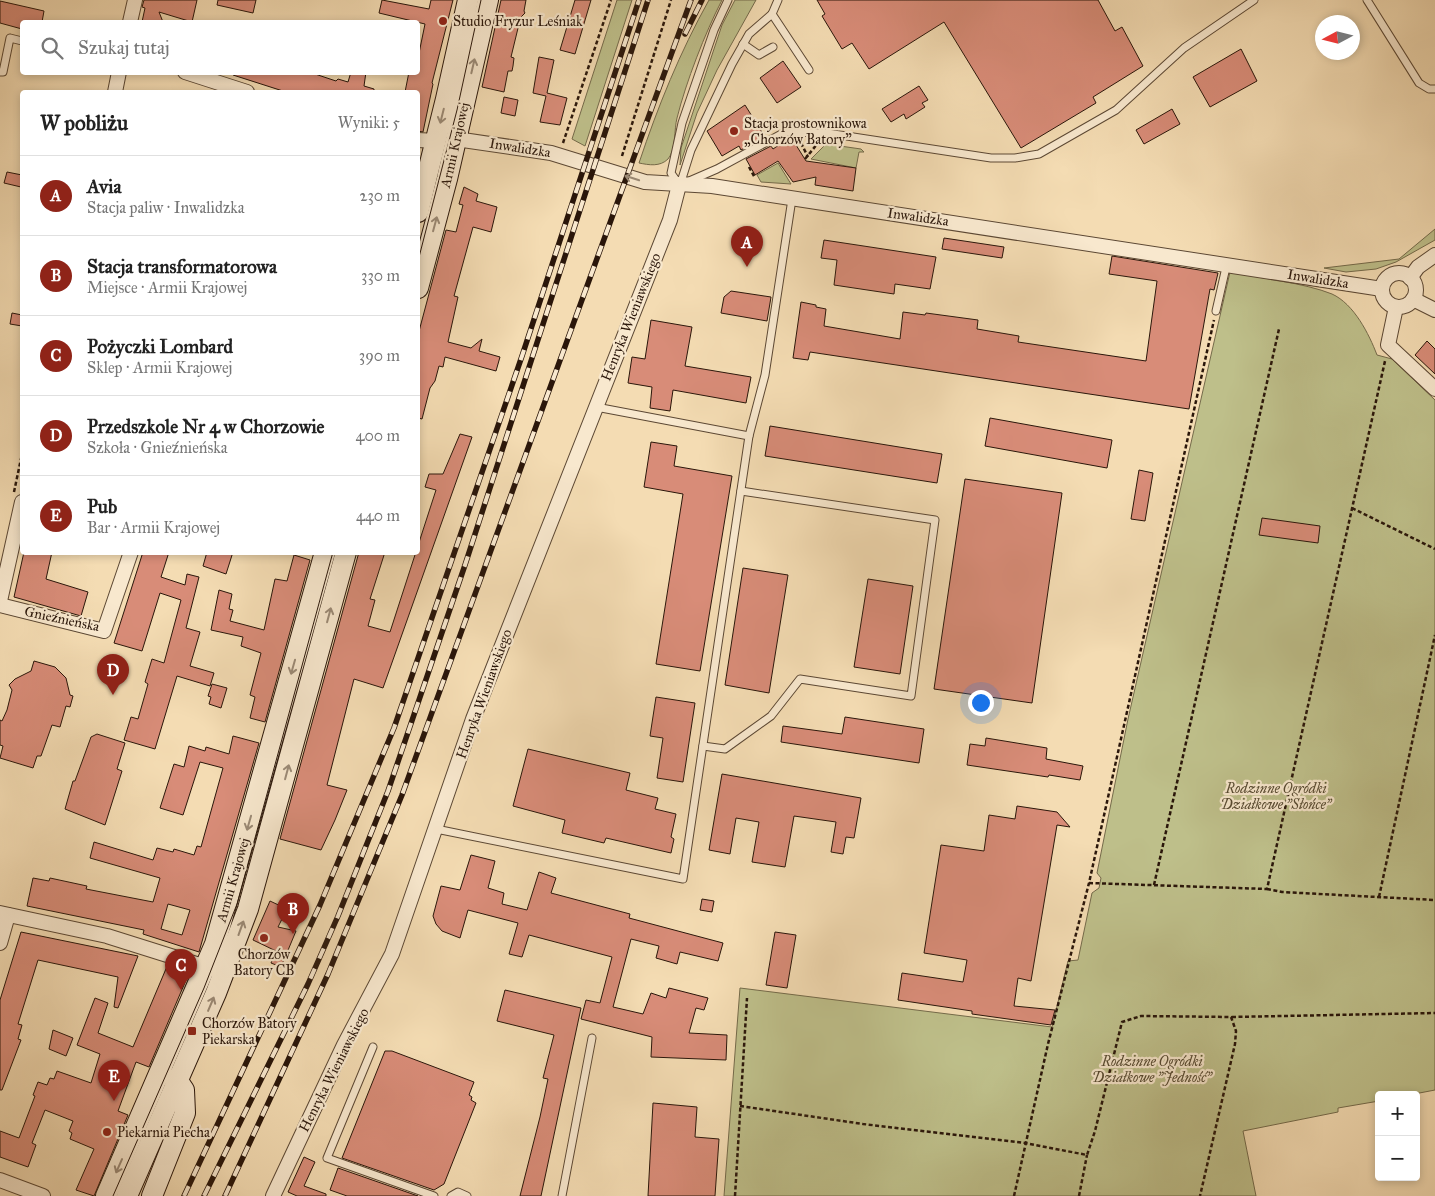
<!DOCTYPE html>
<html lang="pl">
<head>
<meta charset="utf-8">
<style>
	:root { --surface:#fff; --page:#f6f6f6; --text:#222; --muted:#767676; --line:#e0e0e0; --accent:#8f2418 }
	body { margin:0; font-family:"IM FELL Great Primer",serif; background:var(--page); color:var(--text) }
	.controls { position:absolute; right:15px; bottom:15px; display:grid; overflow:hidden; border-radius:5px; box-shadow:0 2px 8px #0003 }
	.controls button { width:45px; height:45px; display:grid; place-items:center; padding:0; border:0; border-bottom:1px solid var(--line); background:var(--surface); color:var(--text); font:25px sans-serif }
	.compass { position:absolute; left:1315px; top:15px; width:45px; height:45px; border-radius:50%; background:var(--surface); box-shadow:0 2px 8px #0003; rotate:263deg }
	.you { position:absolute; left:980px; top:702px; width:18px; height:18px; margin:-12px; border:4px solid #fff; border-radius:50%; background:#1a73e8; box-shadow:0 0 0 8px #1a73e833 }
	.badge { display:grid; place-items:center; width:32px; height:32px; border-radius:50%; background:var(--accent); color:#fff; font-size:16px; font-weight:700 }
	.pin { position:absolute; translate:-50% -41px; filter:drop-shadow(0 1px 2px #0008) }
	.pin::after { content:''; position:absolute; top:26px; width:18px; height:15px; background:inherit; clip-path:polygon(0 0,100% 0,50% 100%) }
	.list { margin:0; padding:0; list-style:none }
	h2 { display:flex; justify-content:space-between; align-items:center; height:65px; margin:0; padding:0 20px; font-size:21px }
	h2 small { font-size:16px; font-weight:400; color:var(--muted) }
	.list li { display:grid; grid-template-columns:32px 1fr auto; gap:15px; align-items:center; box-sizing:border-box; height:80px; padding:0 20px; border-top:1px solid var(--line) }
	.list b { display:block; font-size:19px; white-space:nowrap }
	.list p { margin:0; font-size:16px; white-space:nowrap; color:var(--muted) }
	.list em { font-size:16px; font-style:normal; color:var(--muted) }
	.icon { flex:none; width:28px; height:28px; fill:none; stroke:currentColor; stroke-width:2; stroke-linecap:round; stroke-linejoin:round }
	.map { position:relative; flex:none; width:1435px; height:1196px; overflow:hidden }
	.search { position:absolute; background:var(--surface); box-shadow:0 2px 8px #0003; left:20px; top:20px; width:400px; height:55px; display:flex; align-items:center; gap:12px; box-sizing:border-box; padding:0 18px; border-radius:5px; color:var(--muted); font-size:19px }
	.panel { position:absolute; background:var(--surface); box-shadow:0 2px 8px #0003; left:20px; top:90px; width:400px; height:465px; border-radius:5px }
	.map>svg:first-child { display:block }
</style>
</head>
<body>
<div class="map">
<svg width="1435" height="1196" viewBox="0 0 1435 1196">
	<rect width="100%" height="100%" fill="#f4dcb3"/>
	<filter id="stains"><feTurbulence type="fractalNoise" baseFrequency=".004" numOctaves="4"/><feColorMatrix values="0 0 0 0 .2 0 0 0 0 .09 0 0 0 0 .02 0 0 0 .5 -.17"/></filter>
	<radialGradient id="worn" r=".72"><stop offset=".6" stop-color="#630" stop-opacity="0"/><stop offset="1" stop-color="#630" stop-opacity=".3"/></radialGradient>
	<g fill="#bebf8a" stroke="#746a4a">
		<polygon points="617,0 632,0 585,146 572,139"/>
		<path d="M709 0H722C705 33 686 82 677 118 674 129 676 150 668 159 660 167 649 165 639 163 658 106 680 52 709 0Z"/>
		<polygon points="735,0 756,0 717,70 697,113 680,165 681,148 722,25"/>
		<polygon points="826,144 861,149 864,152 859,152 856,168 811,159"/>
		<polygon points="778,163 791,184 761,182 757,175"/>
		<polygon points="1435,229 1435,240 1396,262 1376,269 1346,272 1324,268 1399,259"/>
		<path d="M1230 272C1259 278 1305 283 1332 294 1354 304 1369 334 1377 355L1392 359 1435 400V1090L1409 1095H1379V1101L1338 1108V1112L1243 1131 1256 1196H724L740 988 1052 1027 1068 961 1078 960 1092 893 1099 888 1101 878 1097 873 1128 719Z"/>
	</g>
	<g fill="#d88c78" stroke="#2a160a" fill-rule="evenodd">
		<polygon points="144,0 197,0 192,22 159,12 163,22 142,22 145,8 142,7"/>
		<polygon points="218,0 256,0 253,13 217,5"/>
		<polygon points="382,0 429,9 431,0 453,0 432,83 433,84 423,132 418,131 418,92 405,92 409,72 418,72 418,58 425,24 379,13"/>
		<polygon points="501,0 526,0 524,11 525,13 515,23 519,24 511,57 514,58 513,66 512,71 508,71 504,92 482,87"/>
		<polygon points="575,0 591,0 575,54 560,50"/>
		<polygon points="817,0 1098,0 1115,31 1122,27 1143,66 1093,97 1096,103 1021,148 944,22 869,69 852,43 842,49 822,16 825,14"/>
		<polygon points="0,1 44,11 42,22 22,22 22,29 0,23"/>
		<polygon points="1241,49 1257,81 1210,107 1193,77"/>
		<polygon points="539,57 554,60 547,93 567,98 560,125 540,122 546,96 533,93"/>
		<polygon points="783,61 801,87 777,103 760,78"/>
		<polygon points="233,72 309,72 336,81 338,79 348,82 351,72 366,72 364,86 374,89 374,92 286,92 233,75"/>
		<polygon points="919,86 928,100 922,103 925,107 906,119 904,114 891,122 882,109"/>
		<polygon points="504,97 518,100 515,116 501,113"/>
		<polygon points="745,105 765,137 741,150 739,146 722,156 707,131"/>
		<polygon points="1172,109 1180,124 1144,144 1136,130"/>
		<polygon points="791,137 806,161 856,168 853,191 815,185 816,177 793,182 778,161 755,175 746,159 771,146 773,149"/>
		<polygon points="7,172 22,175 21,187 4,183"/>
		<polygon points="464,187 478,194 476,201 497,207 491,232 473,227 454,296 458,297 448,342 471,348 482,339 479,351 500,357 496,371 445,357 443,367 439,366 435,381 430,388 422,419 418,418 418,335 446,230 456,232 463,205 459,204"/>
		<polygon points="944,238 1004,247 1002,258 942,249"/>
		<polygon points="824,240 936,257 930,289 895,284 894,294 834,285 837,260 821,258"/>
		<polygon points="1112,256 1218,273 1214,290 1210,289 1189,409 810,352 808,360 793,358 801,302 816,305 816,307 826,309 824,326 900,339 903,312 925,315 926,313 978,320 977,329 1019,336 1018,342 1146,361 1157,281 1109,274"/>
		<polygon points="731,291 771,297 767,321 721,313 724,297"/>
		<polygon points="12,313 22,315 22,326 10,324"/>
		<polygon points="651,320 692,327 685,366 751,377 746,403 673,390 670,411 650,408 652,387 628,383 632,357 645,359"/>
		<polygon points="1427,341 1435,349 1435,374 1415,355"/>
		<polygon points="990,418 1112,440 1107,468 985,446"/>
		<polygon points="770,426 942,454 937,483 765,456"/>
		<polygon points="460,434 472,437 383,688 354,679 327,785 347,790 335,820 321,850 280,839 359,552 385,552 370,599 375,600 368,626 390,632 436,490 425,487 429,474 443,474"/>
		<polygon points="651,442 677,446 674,466 732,476 700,671 656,664 683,494 644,487"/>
		<polygon points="1139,470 1153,473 1145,521 1131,519"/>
		<polygon points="965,479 1062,493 1032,703 934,689"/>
		<polygon points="1262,518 1320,526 1318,543 1259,535"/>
		<polygon points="24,552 52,552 46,579 88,592 81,616 14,597"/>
		<polygon points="143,552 169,552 161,577 185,585 187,574 199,577 186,628 200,632 190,666 214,673 210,686 177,676 155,749 124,740 131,717 138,719 148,684 145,682 152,659 164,663 181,600 160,593 142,651 114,643"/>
		<polygon points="207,552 233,552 226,574 203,566"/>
		<polygon points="294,555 310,560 265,722 250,718 255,697 250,695 261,653 241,646 243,637 211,630 219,590 232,594 229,609 233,610 230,621 264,630 275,579 287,581"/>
		<polygon points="743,568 788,575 769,693 725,685"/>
		<polygon points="868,579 913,586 900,674 854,667"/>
		<polygon points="34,661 55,667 66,678 70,695 73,696 70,707 66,706 60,727 52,725 41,756 37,756 33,768 0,758 3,746 0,745 0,720 2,721 7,710 12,690 9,685 15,679 31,671"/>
		<polygon points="212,684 227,688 221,708 209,704 211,697 208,696"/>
		<polygon points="656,697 695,703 683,782 657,778 663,738 650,736"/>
		<polygon points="845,717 924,729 919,763 781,742 783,726 842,734"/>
		<polygon points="97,734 125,743 117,769 122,771 105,825 65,809 73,781 75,781 91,737"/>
		<path d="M233 736 259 743 199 952 143 934 144 930 27 906 33 878 49 881 50 878 87 886 86 889 153 902 160 878 90 858 94 842 153 860 157 848 173 852 174 849 194 855 197 846 201 847 223 768 200 762 183 815 160 808 174 764 184 767 189 746 205 751 206 747 229 754ZM168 904 190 910 182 935 161 929Z"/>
		<polygon points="986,738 1047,748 1046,759 1083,766 1080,780 1049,775 1048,777 967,765 970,744 985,746"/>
		<polygon points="528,749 630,773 626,790 658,798 655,809 676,814 671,837 674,839 671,853 606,838 604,843 562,833 565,820 513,806"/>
		<polygon points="722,774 861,798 854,838 846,837 843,854 831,852 836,822 794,816 785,867 752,862 759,822 736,818 730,854 709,850"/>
		<polygon points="1017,806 1057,812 1070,827 1057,825 1031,981 1018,978 1014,1006 1055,1010 1051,1025 972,1014 972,1011 898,1000 902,973 963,982 967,960 924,953 941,845 984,851 989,815 1015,819"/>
		<polygon points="471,855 495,861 488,888 504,893 502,904 527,910 539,872 556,878 551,893 630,914 629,918 723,943 718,961 680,952 677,964 656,958 659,946 631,939 613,1007 643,1014 651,993 666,998 669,988 708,998 704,1010 696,1008 689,1033 727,1035 726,1060 651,1057 652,1037 581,1019 586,1000 600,1003 612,957 529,935 522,957 509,954 518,923 468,910 460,938 442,931 436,924 433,916 441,886 460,890"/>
		<polygon points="702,899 714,901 712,912 700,910"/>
		<polygon points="270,901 287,909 278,927 296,931 281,967 271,963 276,951 253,940"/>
		<polygon points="21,932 138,956 118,1008 114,1007 118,977 38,960 18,1024 22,1025 18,1039 21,1040 2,1090 0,1090 0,1000"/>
		<polygon points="775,932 796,935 787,988 766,985"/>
		<polygon points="168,964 189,973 149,1067 136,1062 118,1111 128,1115 94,1196 76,1190 94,1149 70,1139 72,1133 69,1131 73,1121 45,1110 32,1143 36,1145 28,1167 0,1157 0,1131 19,1138 35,1096 33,1095 38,1082 47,1085 50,1078 54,1079 57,1071 91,1083 100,1054 77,1045 95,998 108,1003 98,1033 133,1047"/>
		<polygon points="505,990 581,1008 541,1196 520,1196 540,1117 548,1079 543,1078 554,1035 497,1021"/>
		<polygon points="53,1030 73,1038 66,1056 49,1049"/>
		<polygon points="385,1051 392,1051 474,1082 469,1095 472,1097 471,1100 476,1103 444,1184 434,1190 342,1158"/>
		<polygon points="653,1103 697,1107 695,1137 719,1139 715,1196 648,1196"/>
		<polygon points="304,1157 315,1162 304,1186 326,1194 326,1196 297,1196 288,1192"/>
		<polygon points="338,1168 418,1196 347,1196 330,1190"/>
	</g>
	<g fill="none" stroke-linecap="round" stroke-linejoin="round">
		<defs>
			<g id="lane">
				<polyline points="1367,0 1419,83 1429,89 1435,89"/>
				<polyline points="772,14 778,0"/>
				<polyline points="743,44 759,55 773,47"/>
				<polyline points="0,72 3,72 10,38 22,41"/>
				<polyline points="687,182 717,169 785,132 827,133 991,158 1015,158 1039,154 1116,110 1184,48 1254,0"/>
				<polyline points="678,183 671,173 682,123 714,30 728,0"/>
				<polyline points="680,185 691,150 732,64 749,34 772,14 809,70"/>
				<polyline points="1216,311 1227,263"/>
				<polyline points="749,436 765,375 792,199"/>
				<polyline points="703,746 725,749 771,716 800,679 911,696 935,520 741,491"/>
				<polyline points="436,829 683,879 749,436 596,407"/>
				<polyline points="373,1047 327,1158 434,1196"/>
				<polyline points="451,1196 458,1192 467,1196"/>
				<polyline points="562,1196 592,1038"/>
			</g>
			<g id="street">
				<polyline points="130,22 135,0"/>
				<polyline points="185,72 247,92"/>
				<polyline points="115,92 119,72"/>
				<polyline points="456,139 551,153 645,182 712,186 1382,289"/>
				<polyline points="418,140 436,141"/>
				<circle cx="1399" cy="290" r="17"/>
				<polyline points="1410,278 1418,267 1435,255"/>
				<polyline points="1413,299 1435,310"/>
				<polyline points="1396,307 1388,345 1435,389"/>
				<polyline points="0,601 22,502"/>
				<polyline points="0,605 104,631 131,552"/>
				<polyline points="0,913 107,936 212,969"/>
				<polyline points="0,943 8,915"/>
				<polyline points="0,1180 43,1196"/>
				<polyline points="273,1196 344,1045 392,954 473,719 670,220 679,185"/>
			</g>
			<g id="secondary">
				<polyline points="418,212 446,99 468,0"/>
				<polyline points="418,288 447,179 488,0"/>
				<polyline points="106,1196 215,944 325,552"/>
				<polyline points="127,1196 216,993 248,909 346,552"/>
				<polyline points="152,1196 185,1113 184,1090 178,1081 174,1079"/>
			</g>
		</defs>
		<use href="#lane" stroke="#5c4834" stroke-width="9"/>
		<use href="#street" stroke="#5c4834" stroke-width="16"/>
		<use href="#secondary" stroke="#2a160a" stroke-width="22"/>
		<g stroke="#2a160a" stroke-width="2.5" stroke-dasharray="4 2.5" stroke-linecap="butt">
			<polyline points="563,143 611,0"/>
			<polyline points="801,143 808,157"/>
			<polyline points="622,156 671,0"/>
			<polyline points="805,159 818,143"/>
			<polyline points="749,167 755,178"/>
			<polyline points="14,492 22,454"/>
			<polyline points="1352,508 1435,549"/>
			<polyline points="1089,883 1267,889 1385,361"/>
			<polyline points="1154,885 1279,329"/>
			<polyline points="1267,889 1282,892 1435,900"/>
			<polyline points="1379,897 1435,635"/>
			<polyline points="1232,1017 1435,1013"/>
			<polyline points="740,1106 863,1124 1025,1143 1087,1155 1095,1131 1122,1022 1141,1016 1231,1017 1236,1031 1235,1044 1200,1196"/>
			<polyline points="735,1196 747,998"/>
			<polyline points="1014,1196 1048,1044 1089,883 1214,320"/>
			<polyline points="1079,1196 1087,1155"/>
		</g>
		<use href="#lane" stroke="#f8e8ce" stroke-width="7"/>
		<use href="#street" stroke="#f8e8ce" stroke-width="14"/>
		<use href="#secondary" stroke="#f8e8ce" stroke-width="20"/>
		<g stroke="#2a160a" stroke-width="1">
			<polyline points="418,261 457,110 481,0"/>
			<polyline points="113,1196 204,988 237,904 333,552"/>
		</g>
		<defs>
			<g id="rail">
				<polyline points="685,34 702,0"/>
				<polyline points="184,1196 320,905 394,728 522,356 639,0"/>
				<polyline points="204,1196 308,984 338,916 388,791 465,565 648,0"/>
				<polyline points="225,1196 328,974 402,795 691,0"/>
			</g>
		</defs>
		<use href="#rail" stroke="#2a160a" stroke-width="5.5"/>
		<use href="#rail" stroke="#f8e8ce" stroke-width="4" stroke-dasharray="11" stroke-linecap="butt"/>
	</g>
	<defs><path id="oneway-shaft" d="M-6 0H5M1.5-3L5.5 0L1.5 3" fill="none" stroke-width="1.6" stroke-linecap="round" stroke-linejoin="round" transform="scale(1.25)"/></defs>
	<g stroke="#9b8a76">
		<use href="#oneway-shaft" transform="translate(473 66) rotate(-77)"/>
		<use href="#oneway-shaft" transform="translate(442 116) rotate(104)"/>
		<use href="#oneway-shaft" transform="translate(632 178) rotate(-162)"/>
		<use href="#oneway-shaft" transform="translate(435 224) rotate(-75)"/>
		<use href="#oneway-shaft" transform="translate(329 615) rotate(-75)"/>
		<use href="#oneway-shaft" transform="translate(293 667) rotate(106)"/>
		<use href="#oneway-shaft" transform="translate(287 772) rotate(-75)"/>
		<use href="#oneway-shaft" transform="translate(249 823) rotate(106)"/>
		<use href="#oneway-shaft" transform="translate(241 928) rotate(-70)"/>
		<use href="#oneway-shaft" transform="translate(211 1004) rotate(-67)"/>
		<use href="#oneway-shaft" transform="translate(119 1166) rotate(114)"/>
	</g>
	<g fill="#8f2418" stroke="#f8e8ce" stroke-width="2">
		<circle cx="443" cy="21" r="5"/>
		<circle cx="734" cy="131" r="5"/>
		<circle cx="264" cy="938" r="5"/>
		<rect x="187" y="1026" width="10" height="10" rx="2.5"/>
		<circle cx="107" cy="1132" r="5"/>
	</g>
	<g text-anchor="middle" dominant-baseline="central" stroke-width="4.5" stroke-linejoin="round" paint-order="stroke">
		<g font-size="14" fill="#2a160a" stroke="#f8e8ce" text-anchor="start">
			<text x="453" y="21">Studio Fryzur Leśniak</text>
			<text x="744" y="123">Stacja prostownikowa<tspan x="744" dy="16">„Chorzów Batory”</tspan></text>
			<text x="264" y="954" text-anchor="middle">Chorzów<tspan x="264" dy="16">Batory CB</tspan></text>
			<text x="202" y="1023">Chorzów Batory<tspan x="202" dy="16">Piekarska</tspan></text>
			<text x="117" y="1132">Piekarnia Piecha</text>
		</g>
		<g font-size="14" fill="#2a160a" stroke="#f8e8ce">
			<text transform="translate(455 145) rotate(-77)">Armii Krajowej</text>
			<text transform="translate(520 148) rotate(9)">Inwalidzka</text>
			<text transform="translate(918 217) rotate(8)">Inwalidzka</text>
			<text transform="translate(1318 279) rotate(9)">Inwalidzka</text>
			<text transform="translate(631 317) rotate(-68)">Henryka Wieniawskiego</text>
			<text transform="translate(62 619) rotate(12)">Gnieźnieńska</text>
			<text transform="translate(484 694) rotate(-70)">Henryka Wieniawskiego</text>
			<text transform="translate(233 880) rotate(-74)">Armii Krajowej</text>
			<text transform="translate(334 1070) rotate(-63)">Henryka Wieniawskiego</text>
		</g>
		<g font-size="14" font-style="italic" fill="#564930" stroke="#f8e8ce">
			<text x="1276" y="788">Rodzinne Ogródki<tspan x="1276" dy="16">Działkowe "Słońce"</tspan></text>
			<text x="1152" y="1061">Rodzinne Ogródki<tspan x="1152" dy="16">Działkowe "Jedność"</tspan></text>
		</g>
	</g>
	<rect width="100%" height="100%" filter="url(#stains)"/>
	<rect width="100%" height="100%" fill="url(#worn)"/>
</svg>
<div class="controls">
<button>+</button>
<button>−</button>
</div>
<svg class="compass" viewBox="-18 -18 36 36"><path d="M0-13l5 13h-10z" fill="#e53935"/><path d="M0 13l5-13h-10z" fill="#767676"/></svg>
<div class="you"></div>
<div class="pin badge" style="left:747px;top:267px">A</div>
<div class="pin badge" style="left:293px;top:934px">B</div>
<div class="pin badge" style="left:181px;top:990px">C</div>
<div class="pin badge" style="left:113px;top:695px">D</div>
<div class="pin badge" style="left:114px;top:1101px">E</div>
<div class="search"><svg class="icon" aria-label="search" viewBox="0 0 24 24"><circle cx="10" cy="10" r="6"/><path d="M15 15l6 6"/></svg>Szukaj tutaj</div>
<section class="panel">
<h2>W pobliżu<small>Wyniki: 5</small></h2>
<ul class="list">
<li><span class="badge">A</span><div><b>Avia</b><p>Stacja paliw · Inwalidzka</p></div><em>230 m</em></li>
<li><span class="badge">B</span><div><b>Stacja transformatorowa</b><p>Miejsce · Armii Krajowej</p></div><em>330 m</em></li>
<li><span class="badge">C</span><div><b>Pożyczki Lombard</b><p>Sklep · Armii Krajowej</p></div><em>390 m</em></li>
<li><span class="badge">D</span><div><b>Przedszkole Nr 4 w Chorzowie</b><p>Szkoła · Gnieźnieńska</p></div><em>400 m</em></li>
<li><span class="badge">E</span><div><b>Pub</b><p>Bar · Armii Krajowej</p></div><em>440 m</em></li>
</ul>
</section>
</div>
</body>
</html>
